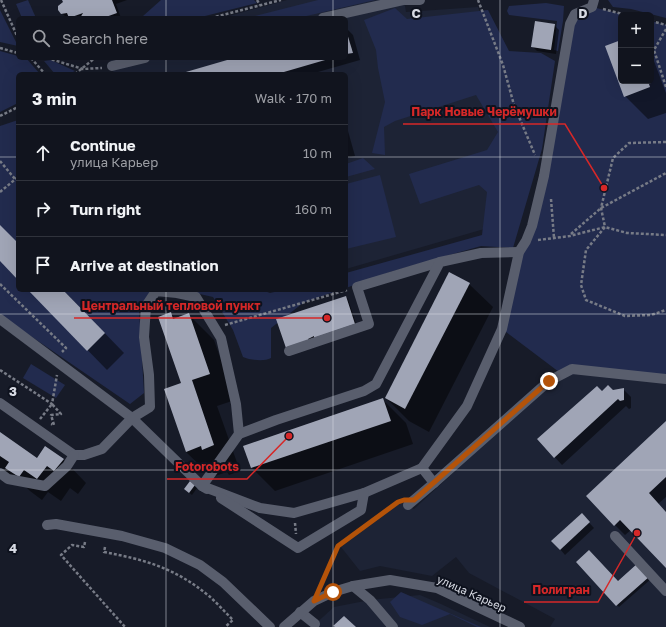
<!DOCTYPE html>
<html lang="en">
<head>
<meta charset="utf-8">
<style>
	:root { --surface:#11141e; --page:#1a1d27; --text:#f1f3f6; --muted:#9c9ea4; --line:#30333c }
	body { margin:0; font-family:"Golos Text",sans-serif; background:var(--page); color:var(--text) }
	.controls { position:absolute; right:12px; top:12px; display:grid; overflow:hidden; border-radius:6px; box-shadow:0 4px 16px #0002 }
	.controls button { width:36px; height:36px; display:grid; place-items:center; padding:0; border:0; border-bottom:1px solid var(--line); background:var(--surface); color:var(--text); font:20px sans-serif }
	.stop { position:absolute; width:12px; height:12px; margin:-9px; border:3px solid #b45309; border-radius:50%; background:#fff }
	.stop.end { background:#b45309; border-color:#fff; box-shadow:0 1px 4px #0008 }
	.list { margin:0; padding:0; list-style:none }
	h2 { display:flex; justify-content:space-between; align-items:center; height:52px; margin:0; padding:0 16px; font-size:17px }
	h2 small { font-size:13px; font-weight:400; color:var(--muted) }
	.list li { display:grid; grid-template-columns:26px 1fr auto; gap:12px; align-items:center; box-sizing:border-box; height:56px; padding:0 16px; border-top:1px solid var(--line) }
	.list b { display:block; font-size:15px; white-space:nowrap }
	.list p { margin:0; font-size:13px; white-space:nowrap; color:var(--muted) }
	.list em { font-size:13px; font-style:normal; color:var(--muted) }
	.icon { flex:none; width:22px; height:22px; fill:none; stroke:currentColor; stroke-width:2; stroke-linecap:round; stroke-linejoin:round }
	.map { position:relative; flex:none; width:666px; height:627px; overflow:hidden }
	.search { position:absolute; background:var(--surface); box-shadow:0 4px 16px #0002; left:16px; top:16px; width:332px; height:44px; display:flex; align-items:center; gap:10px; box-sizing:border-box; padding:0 14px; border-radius:6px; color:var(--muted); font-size:15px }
	.panel { position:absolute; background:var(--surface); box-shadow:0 4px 16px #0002; left:16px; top:72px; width:332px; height:220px; border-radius:6px }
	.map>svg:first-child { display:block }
</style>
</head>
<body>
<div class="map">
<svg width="666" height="627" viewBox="0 0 666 627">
	<rect width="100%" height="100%" fill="#171b28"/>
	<g fill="#1d2335">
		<polygon points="287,0 404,0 406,12 478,7 506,79 498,225 346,269 346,74 114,74 110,58 346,58 346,18 222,18"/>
		<polygon points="590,373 666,382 666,627 550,627 555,619 469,573 456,557 432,576 380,566 360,571 341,547 402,502 414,509 517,414 563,375"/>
		<polygon points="420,595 441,604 490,627 312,627 334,607 370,600"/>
	</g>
	<g fill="#222b4e">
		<polygon points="28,0 36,18 22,18 16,4"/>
		<polygon points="161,0 254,0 257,3 197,18 137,18 143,16"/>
		<polygon points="318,0 375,0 298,18 247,18"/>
		<polygon points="608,0 666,0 666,18 631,9 613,7"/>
		<polygon points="546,3 564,6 563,21 558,51 554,50 557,21 509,15 507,11 509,6"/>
		<polygon points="592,7 626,15 621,15 621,81 651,81 651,21 666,25 666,382 590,373 563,375 502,329 526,241 570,24"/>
		<polygon points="395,8 407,19 488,10 509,51 541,53 555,61 542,149 513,248 481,246 390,272 346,288 346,273 482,235 487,192 479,185 420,204 409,174 487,150 498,132 476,95 395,121 384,127 385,155 372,153 385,102 378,68 376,50 364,20"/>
		<polygon points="0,10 18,46 0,42"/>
		<polygon points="0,51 18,56 18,58 26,58 40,74 18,74 18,103 0,112"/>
		<polygon points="51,60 75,71 69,74 55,74 44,61"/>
		<polygon points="18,120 18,290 154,290 139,309 144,393 130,404 0,315 0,126"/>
		<polygon points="363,158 375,169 346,177 346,164"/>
		<polygon points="380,175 396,237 346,249 346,184"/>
		<path d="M182 290H262L270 293 283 290H339L303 303 271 328V358C264 362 250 360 243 357L233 330 213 297Z"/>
		<polygon points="31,364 65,385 56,398 23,378"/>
		<polygon points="401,592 481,627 477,627 450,614 422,625 400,617 390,602"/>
	</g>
	<g fill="#0007">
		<polygon points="63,0 127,0 116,4 121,18 67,18 62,13 64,3"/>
		<polygon points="554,25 559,30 556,54 537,51 532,46"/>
		<polygon points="346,28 353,35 360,60 311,74 181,74 237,58 346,58"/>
		<polygon points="621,41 621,81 651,81 651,58 654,61 666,93 666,113 648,119 625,96 606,47"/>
		<polygon points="346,124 355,156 346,158"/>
		<polygon points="469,284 493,307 429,432 409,421 386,398"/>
		<polygon points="29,290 63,290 124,353 107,370"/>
		<polygon points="346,297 348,299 357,327 287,348"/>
		<polygon points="170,313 176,319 188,314 214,340 235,400 217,406 240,471 229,475 227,472 212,477 186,452 182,384"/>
		<polygon points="623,389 631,397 631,408 629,409 626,406 562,465 538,439 613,391"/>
		<polygon points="383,400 406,423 413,444 275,491 251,467"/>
		<polygon points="666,423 666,497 658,504 666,512 666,567 631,530 625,535 615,525"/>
		<polygon points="0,433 37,459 63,459 86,483 78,494 70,488 61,501 48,492 42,500 30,491 22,483 0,469"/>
		<polygon points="190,483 197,488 192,495 187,491"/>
		<polygon points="582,515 594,528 565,555 553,541"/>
		<polygon points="577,562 618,582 638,565 651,579 619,607"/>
	</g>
	<g fill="#a0a5b6">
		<polygon points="62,0 112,0 117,13 103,18 80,18 83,13 69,18 67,13 61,14 58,10 58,6 63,2"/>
		<polygon points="535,21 555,24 551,50 531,47"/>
		<polygon points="346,30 353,53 346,54"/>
		<polygon points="621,40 621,81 648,81 650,87 624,97 605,46"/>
		<polygon points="234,58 332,58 277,74 179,74"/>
		<polygon points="0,225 18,243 18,280 0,261"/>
		<polygon points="449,272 470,283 405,409 385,398"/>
		<polygon points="28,290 63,290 105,333 87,351"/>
		<polygon points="346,296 355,324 314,338 314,336 308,339 308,341 286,348 276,319"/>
		<polygon points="171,312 173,319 189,313 210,374 192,380 214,445 202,450 201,446 186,452 164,389 181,383 158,317"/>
		<polygon points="608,385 613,390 624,388 624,400 620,401 618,399 554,458 537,439 597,386 602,391"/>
		<polygon points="383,398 391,421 251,468 243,446"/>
		<polygon points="666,421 666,477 649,493 666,512 666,568 620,520 614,526 586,496"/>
		<polygon points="0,432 37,458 45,446 64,459 54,471 47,466 37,479 24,470 19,477 5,468 9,462 0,456"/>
		<polygon points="190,481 195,485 189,493 184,489"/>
		<polygon points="582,513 590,522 560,550 551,541"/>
		<polygon points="589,550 618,581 638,563 650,576 616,606 576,562"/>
		<polygon points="344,616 356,627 335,627 333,626"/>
	</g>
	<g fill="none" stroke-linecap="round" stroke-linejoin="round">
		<g stroke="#777b86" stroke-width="2.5" stroke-dasharray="3 2" stroke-linecap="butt">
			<polyline points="1,0 18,38"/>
			<polyline points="257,0 260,5"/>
			<polyline points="478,0 503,65 514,105 535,155"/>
			<polyline points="603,9 626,15"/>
			<polyline points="211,18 281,0"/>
			<polyline points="651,21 666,25"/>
			<polyline points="666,29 654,50 666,87"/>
			<polyline points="0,48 18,53"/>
			<polyline points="31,58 45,74"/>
			<polyline points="47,58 83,69 102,68"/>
			<polyline points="75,74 95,58"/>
			<polyline points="0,116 18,107"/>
			<polyline points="666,142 629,143 613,158 601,208 605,227 586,250 581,285 586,300 625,316 651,315 666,310"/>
			<polyline points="0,161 15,179"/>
			<polyline points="0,192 18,177"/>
			<polyline points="551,199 554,238"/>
			<polyline points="571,234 601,208 666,173"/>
			<polyline points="538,240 570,236 605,227 627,233 666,235"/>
			<polyline points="0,284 66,348 62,352"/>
			<polyline points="225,325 347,290"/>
			<polyline points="0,370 52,404 57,375"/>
			<polyline points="40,419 52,404 61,414 51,415 54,425 51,424"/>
			<polyline points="295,523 296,534"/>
			<polyline points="85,542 84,547 72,545 61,555 125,627"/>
			<path d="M105 547 104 552C146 560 175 568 209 596 217 603 225 612 233 620L225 627"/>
			<polyline points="321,585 338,546 398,502"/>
		</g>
		<g stroke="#595e6d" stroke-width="10">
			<polyline points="405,0 420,0"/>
			<polyline points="323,18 403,0"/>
			<polyline points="112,66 145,58"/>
			<polyline points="0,319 132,418 102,449 84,455 74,455 0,403"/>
			<polyline points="289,351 369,324 357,287 440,262"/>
			<polyline points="239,434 236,404 221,338 196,297 177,293 156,291 146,306 144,337 149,375 150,407 132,418 202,486 260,508 294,513 364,493 422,468 467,406 502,329 519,252 526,241 532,226 544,176 570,24 575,14 592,7 594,0"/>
			<polyline points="0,473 8,479 45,486 67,466 74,455"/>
			<polyline points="434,483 549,381 572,369 666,379"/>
			<polyline points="207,489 202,486 239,434 276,420 364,391 376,384 440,262 481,253 519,252"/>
			<polyline points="221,498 298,548 361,510 364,493"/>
			<polyline points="408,505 434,483 422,468"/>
			<polyline points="47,525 56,524 122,536 165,548 200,565 223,582 270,627"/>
			<polyline points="615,536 666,591"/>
			<polyline points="353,586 370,600 393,627"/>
			<polyline points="300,612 315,624"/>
			<polyline points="284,627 314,601 333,592 353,586 390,580 437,588 520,627"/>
		</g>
	</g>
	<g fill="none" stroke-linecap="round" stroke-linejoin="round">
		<polyline stroke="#b45309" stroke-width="5" points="333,592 314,601 338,546 398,502 404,500 414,500 549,381"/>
	</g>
	<path fill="none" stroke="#d7dae3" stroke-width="1" stroke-opacity="0.55" d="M166 0V18M333 0V18M500 0V627M166 58V74M333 58V74M0 157H18M346 157H666M166 290V627M333 290V627M0 314H666M0 470H666"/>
	<g text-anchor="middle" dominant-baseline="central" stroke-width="4" stroke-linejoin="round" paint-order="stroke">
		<g font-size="11" fill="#d7dae3" stroke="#0e121e">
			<text transform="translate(472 593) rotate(24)">улица Карьер</text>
		</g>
	</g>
	<g font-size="13" text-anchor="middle" font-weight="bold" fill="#d7dae3" stroke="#0e121e" stroke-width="4" stroke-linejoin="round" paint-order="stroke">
		<text x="416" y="18">C</text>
		<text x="583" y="18">D</text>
		<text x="13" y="396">3</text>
		<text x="13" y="553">4</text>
	</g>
	<path fill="none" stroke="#d62828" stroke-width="1.5" d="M604 188L565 124H403M327 318L269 318H74M289 436L247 479H167M637 533L598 602H524"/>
	<g fill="#d62828" stroke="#0e121e" stroke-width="1.5">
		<circle cx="604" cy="188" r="4"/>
		<circle cx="327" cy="318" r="4"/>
		<circle cx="289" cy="436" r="4"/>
		<circle cx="637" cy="533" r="4"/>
	</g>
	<g font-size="12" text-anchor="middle" font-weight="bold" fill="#d62828" stroke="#0e121e" stroke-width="4" stroke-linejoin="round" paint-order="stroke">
		<text x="484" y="116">Парк Новые Черёмушки</text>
		<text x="171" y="310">Центральный тепловой пункт</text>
		<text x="207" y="471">Fotorobots</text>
		<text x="561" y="594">Полигран</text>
	</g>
</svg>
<div class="controls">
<button>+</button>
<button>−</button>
</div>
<div class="stop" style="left:333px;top:592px"></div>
<div class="stop end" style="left:549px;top:381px"></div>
<div class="search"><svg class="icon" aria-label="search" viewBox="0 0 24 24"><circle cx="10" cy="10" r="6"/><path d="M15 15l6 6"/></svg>Search here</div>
<section class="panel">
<h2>3 min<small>Walk · 170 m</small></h2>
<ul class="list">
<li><svg class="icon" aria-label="ahead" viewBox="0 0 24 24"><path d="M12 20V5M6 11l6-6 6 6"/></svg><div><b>Continue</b><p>улица Карьер</p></div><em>10 m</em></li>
<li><svg class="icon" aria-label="right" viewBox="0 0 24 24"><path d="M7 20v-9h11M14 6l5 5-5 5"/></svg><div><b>Turn right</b></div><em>160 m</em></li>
<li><svg class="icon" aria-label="arrive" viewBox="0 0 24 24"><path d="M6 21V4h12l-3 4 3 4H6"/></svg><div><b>Arrive at destination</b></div></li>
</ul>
</section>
</div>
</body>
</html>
